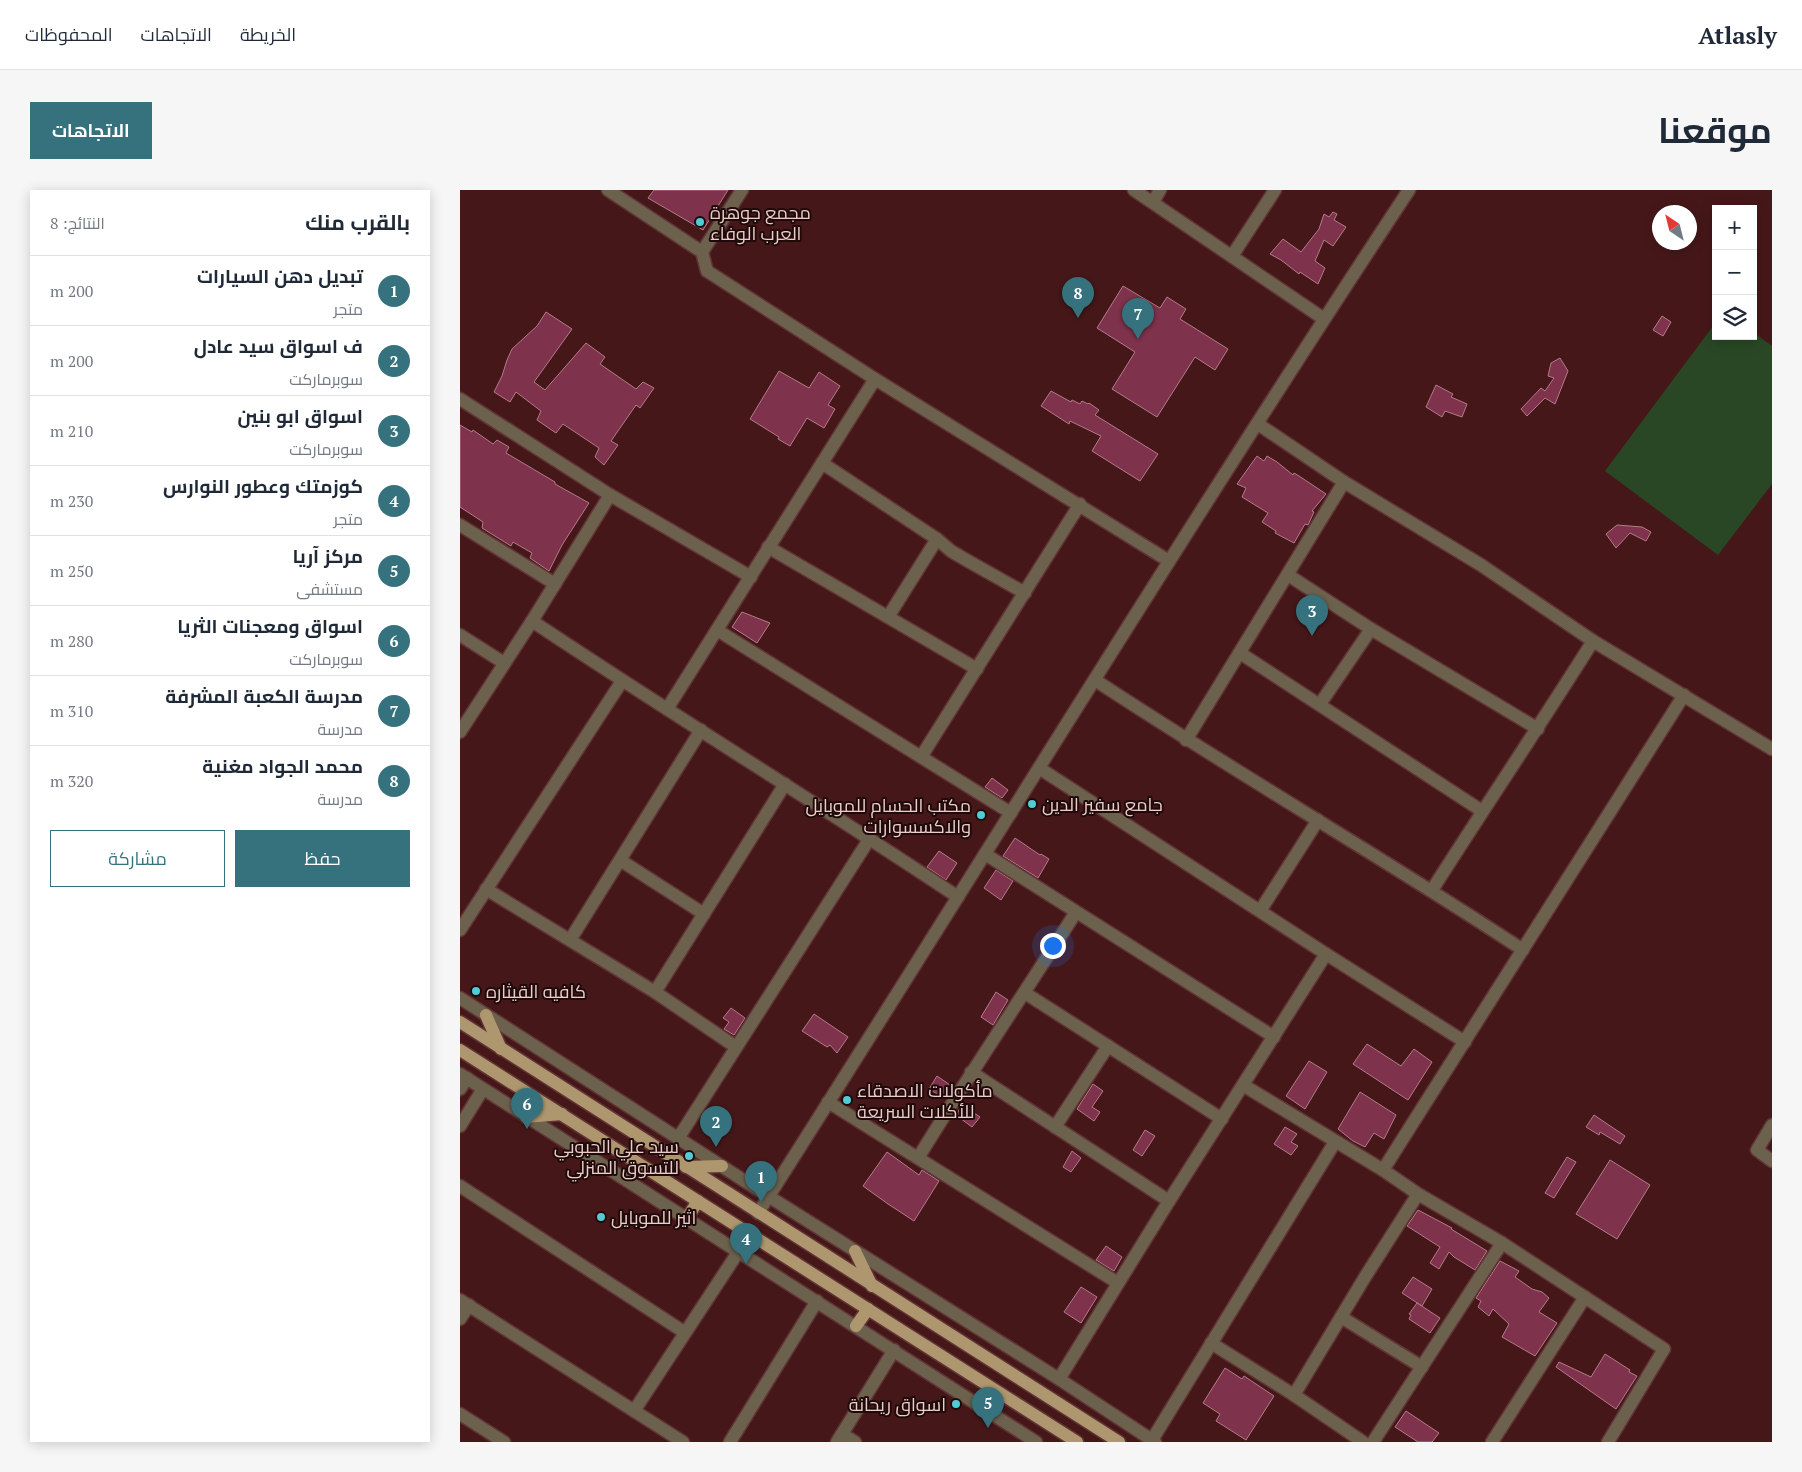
<!DOCTYPE html>
<html lang="ar">
<head>
<meta charset="utf-8">
<style>
	:root { --surface:#fff; --page:#f6f6f7; --text:#1f2937; --muted:#747a83; --line:#e0e1e3; --accent:#36727e }
	body { margin:0; font-family:"PT Serif",Cairo,serif; background:var(--page); color:var(--text); direction:rtl }
	.controls { position:absolute; right:15px; top:15px; display:grid; overflow:hidden; border-radius:0px; box-shadow:0 2px 12px #0003 }
	.controls button { width:45px; height:45px; display:grid; place-items:center; padding:0; border:0; border-bottom:1px solid var(--line); background:var(--surface); color:var(--text); font:25px sans-serif }
	.compass { position:absolute; left:1192px; top:15px; width:45px; height:45px; border-radius:50%; background:var(--surface); box-shadow:0 2px 12px #0003; rotate:325deg }
	.you { position:absolute; left:592px; top:755px; width:18px; height:18px; margin:-12px; border:4px solid #fff; border-radius:50%; background:#1a73e8; box-shadow:0 0 0 8px #1a73e833 }
	.badge { display:grid; place-items:center; width:32px; height:32px; border-radius:50%; background:var(--accent); color:#fff; font-size:16px; font-weight:700 }
	.pin { position:absolute; translate:-50% -41px; filter:drop-shadow(0 1px 2px #0008) }
	.pin::after { content:''; position:absolute; top:26px; width:18px; height:15px; background:inherit; clip-path:polygon(0 0,100% 0,50% 100%) }
	.list { margin:0; padding:0; list-style:none }
	h2 { display:flex; justify-content:space-between; align-items:center; height:65px; margin:0; padding:0 20px; font-size:21px }
	h2 small { font-size:16px; font-weight:400; color:var(--muted) }
	.list li { display:grid; grid-template-columns:32px 1fr auto; gap:15px; align-items:center; box-sizing:border-box; height:70px; padding:0 20px; border-top:1px solid var(--line) }
	.list b { display:block; font-size:19px; white-space:nowrap }
	.list p { margin:0; font-size:16px; white-space:nowrap; color:var(--muted) }
	.list em { font-size:16px; font-style:normal; color:var(--muted) }
	.actions { display:flex; gap:10px; padding:15px 20px }
	.actions a { flex:1; padding:11px 0; border:1px solid var(--accent); border-radius:0px; text-align:center; font-size:18px; color:var(--accent) }
	.actions .main { background:var(--accent); color:#fff }
	.icon { flex:none; width:28px; height:28px; fill:none; stroke:currentColor; stroke-width:2; stroke-linecap:round; stroke-linejoin:round }
	.map { position:relative; flex:none; width:1312px; height:1252px; overflow:hidden; direction:ltr; border-radius:0px }
	header { display:flex; align-items:center; gap:30px; box-sizing:border-box; height:70px; padding:0 25px; background:var(--surface); border-bottom:1px solid var(--line) }
	header strong { font-size:24px }
	nav { display:flex; gap:28px; margin-inline-start:auto; font-size:18px }
	.intro { display:flex; align-items:center; justify-content:space-between; box-sizing:border-box; height:120px; padding:0 30px }
	h1 { margin:0; font-size:35px }
	.button { padding:12px 22px; border-radius:0px; background:var(--accent); color:#fff; font-size:18px; font-weight:700 }
	main { display:flex; gap:30px; padding:0 30px }
	aside { flex:1; background:var(--surface); border-radius:0px; box-shadow:0 2px 12px #0003 }
	.map>svg:first-child { display:block }
</style>
</head>
<body>
<header>
<strong>Atlasly</strong>
<nav><a>الخريطة</a><a>الاتجاهات</a><a>المحفوظات</a></nav>
</header>
<div class="intro"><h1>موقعنا</h1><a class="button">الاتجاهات</a></div>
<main>
<div class="map">
<svg width="1312" height="1252" viewBox="0 0 1312 1252">
	<rect width="100%" height="100%" fill="#461719"/>
	<polygon fill="#294725" points="1256,132 1256,146 1293,146 1293,142 1312,156 1312,294 1258,365 1145,281"/>
	<g fill="#7e324c" stroke="#b37b8b">
		<polygon points="194,0 268,0 243,40 188,8"/>
		<polygon points="873,22 877,24 874,30 886,37 873,56 864,50 855,71 865,78 858,94 840,82 839,84 821,70 810,64 823,49 841,62 859,39 864,24 869,27"/>
		<polygon points="663,96 700,118 707,107 726,119 720,129 768,159 755,180 735,167 697,227 652,199 675,162 637,138"/>
		<polygon points="86,122 112,139 74,192 85,200 126,153 145,167 140,174 176,199 183,192 194,198 180,218 176,215 151,251 158,255 144,275 135,267 139,258 103,234 96,243 77,230 81,221 56,202 50,212 34,202 42,186 47,170 52,159 77,136"/>
		<polygon points="1202,126 1211,132 1203,146 1193,140"/>
		<polygon points="1100,168 1108,181 1095,214 1085,208 1067,226 1061,219 1081,198 1085,201 1094,188 1088,186 1091,173"/>
		<polygon points="319,181 349,198 359,182 380,196 368,215 375,219 364,238 347,228 330,256 318,249 319,247 290,229"/>
		<polygon points="976,195 993,204 991,207 1007,214 1002,227 985,221 982,227 966,217"/>
		<polygon points="591,201 611,212 612,210 620,214 622,211 628,214 629,213 639,220 635,225 698,264 680,291 632,261 641,246 610,231 609,234 581,216"/>
		<polygon points="0,235 12,242 13,240 33,254 37,250 49,257 46,263 95,292 95,294 129,313 102,355 89,381 70,368 72,363 53,352 51,356 22,338 23,332 0,317"/>
		<polygon points="797,266 804,271 807,266 817,272 833,285 834,283 839,286 866,304 852,321 854,322 848,335 845,334 834,353 815,343 816,341 802,332 808,323 782,307 786,298 777,294"/>
		<polygon points="1157,335 1182,337 1191,342 1186,351 1170,343 1156,358 1146,344"/>
		<polygon points="282,422 310,433 297,453 272,437"/>
		<polygon points="532,588 548,600 542,608 525,597"/>
		<polygon points="555,648 580,665 581,664 589,669 578,688 543,666"/>
		<polygon points="479,661 497,673 486,690 467,677"/>
		<polygon points="536,680 553,691 541,710 524,698"/>
		<polygon points="536,802 548,810 533,835 521,827"/>
		<polygon points="271,818 285,828 274,845 264,839 269,832 263,828"/>
		<polygon points="354,824 388,847 377,863 370,855 367,857 342,841"/>
		<polygon points="907,854 941,876 954,859 972,872 948,910 893,874"/>
		<polygon points="849,871 867,882 845,919 826,906"/>
		<polygon points="477,886 493,897 484,908 469,899"/>
		<polygon points="633,894 643,901 632,917 640,922 634,931 617,919"/>
		<polygon points="900,902 936,925 924,949 914,943 905,957 893,951 878,939"/>
		<polygon points="502,915 520,927 512,937 496,925"/>
		<polygon points="1134,925 1165,946 1160,954 1140,942 1139,945 1126,937"/>
		<polygon points="825,937 837,944 831,952 838,956 831,965 814,954"/>
		<polygon points="685,940 695,946 682,966 673,960"/>
		<polygon points="612,961 621,968 611,982 603,977"/>
		<polygon points="427,962 459,985 462,980 479,991 454,1031 428,1014 403,996"/>
		<polygon points="1107,967 1116,972 1094,1008 1085,1003"/>
		<polygon points="1150,970 1190,995 1157,1049 1116,1024"/>
		<polygon points="958,1020 992,1038 991,1039 1027,1061 1015,1080 994,1067 989,1062 979,1079 970,1073 980,1057 947,1036"/>
		<polygon points="646,1056 662,1067 654,1081 636,1070"/>
		<polygon points="1040,1071 1059,1081 1055,1087 1072,1099 1082,1102 1089,1108 1079,1122 1097,1133 1075,1166 1042,1147 1049,1134 1033,1119 1029,1126 1018,1117 1021,1111 1016,1108"/>
		<polygon points="953,1087 972,1099 962,1116 942,1103"/>
		<polygon points="621,1097 637,1107 621,1133 604,1122"/>
		<polygon points="957,1113 980,1128 970,1143 949,1129 951,1125 949,1124"/>
		<polygon points="1145,1164 1170,1180 1169,1182 1177,1186 1156,1219 1096,1177 1099,1172 1131,1187"/>
		<polygon points="765,1178 782,1189 784,1186 814,1206 786,1250 756,1231 760,1224 743,1213"/>
		<polygon points="946,1221 979,1243 972,1252 958,1252 935,1237"/>
	</g>
	<g fill="none" stroke-linecap="round" stroke-linejoin="round">
		<defs>
			<g id="minor">
				<polyline points="148,0 242,62 247,81 415,189 709,371"/>
				<polyline points="674,0 864,129"/>
				<polyline points="693,12 700,0"/>
				<polyline points="242,62 282,0"/>
				<polyline points="772,66 815,0"/>
				<polyline points="0,209 150,305 291,387"/>
				<polyline points="798,234 884,292 1021,375 1133,451 1312,559"/>
				<polyline points="362,273 477,349 491,361 508,371 565,403"/>
				<polyline points="0,335 95,394"/>
				<polyline points="308,357 517,479"/>
				<polyline points="828,385 911,439 1078,539"/>
				<polyline points="428,427 477,349"/>
				<path d="M72 431C213 525 357 613 498 707"/>
				<polyline points="257,440 551,623"/>
				<polyline points="0,445 44,473"/>
				<polyline points="780,463 1022,621"/>
				<path d="M635 490C776 583 922 667 1063 760"/>
				<polyline points="860,514 911,439"/>
				<polyline points="207,519 415,189"/>
				<polyline points="0,542 72,431 150,305"/>
				<polyline points="726,550 884,292"/>
				<polyline points="461,567 620,314"/>
				<polyline points="579,578 866,764 1005,852"/>
				<polyline points="525,664 814,847"/>
				<polyline points="160,670 244,724"/>
				<polyline points="26,699 195,802 276,857"/>
				<path d="M972 700C1025 617 1080 535 1133 451"/>
				<polyline points="800,721 858,630"/>
				<polyline points="0,740 162,491"/>
				<polyline points="110,750 241,540"/>
				<polyline points="195,802 325,594"/>
				<polyline points="565,803 762,929"/>
				<polyline points="0,808 308,1006 599,1189 695,1252"/>
				<polyline points="511,882 709,1011"/>
				<polyline points="0,884 576,1252"/>
				<polyline points="783,895 923,980 958,1004 1042,1053 1204,1159 1148,1252"/>
				<polyline points="0,899 7,888"/>
				<polyline points="368,912 658,1093"/>
				<polyline points="1312,935 1297,960 1312,971"/>
				<polyline points="0,936 23,899"/>
				<polyline points="595,937 648,856"/>
				<polyline points="219,947 410,648"/>
				<path d="M458 968C509 885 564 804 616 722"/>
				<polyline points="923,980 1224,505"/>
				<polyline points="0,996 224,1142"/>
				<path d="M298 1023C516 682 726 337 949 0"/>
				<polyline points="0,1110 223,1252"/>
				<polyline points="881,1127 962,1177"/>
				<polyline points="0,1129 9,1115"/>
				<polyline points="751,1153 834,1205 903,1252"/>
				<polyline points="599,1189 709,1011 866,764"/>
				<polyline points="834,1205 905,1087 958,1004"/>
				<polyline points="174,1221 290,1044"/>
				<polyline points="0,1224 44,1252"/>
				<polyline points="382,1244 395,1252"/>
				<polyline points="692,1250 875,952"/>
				<polyline points="270,1252 357,1111"/>
				<polyline points="377,1252 434,1160"/>
				<polyline points="913,1252 1042,1053"/>
				<polyline points="1032,1252 1125,1107"/>
			</g>
			<g id="major">
				<polyline points="26,825 41,859"/>
				<polyline points="0,832 659,1252"/>
				<polyline points="0,860 617,1252"/>
				<polyline points="66,927 102,924"/>
				<polyline points="226,977 262,976"/>
				<polyline points="227,1028 238,1011"/>
				<polyline points="395,1061 412,1096"/>
				<polyline points="396,1136 408,1119"/>
			</g>
		</defs>
		<use href="#minor" stroke="#613435" stroke-width="15"/>
		<use href="#major" stroke="#613435" stroke-width="15"/>
		<use href="#minor" stroke="#6c614d" stroke-width="12"/>
		<use href="#major" stroke="#ae976f" stroke-width="12"/>
	</g>
	<g fill="#51ccd4" stroke="#1f0a0a" stroke-width="2">
		<circle cx="240" cy="32" r="5"/>
		<circle cx="572" cy="614" r="5"/>
		<circle cx="521" cy="625" r="5"/>
		<circle cx="16" cy="801" r="5"/>
		<circle cx="387" cy="910" r="5"/>
		<circle cx="229" cy="966" r="5"/>
		<circle cx="141" cy="1027" r="5"/>
		<circle cx="496" cy="1214" r="5"/>
	</g>
	<g text-anchor="middle" dominant-baseline="central" stroke-width="4" stroke-linejoin="round" paint-order="stroke">
		<g font-size="18" fill="#ecccca" stroke="#1f0a0a" text-anchor="start">
			<text x="250" y="22">مجمع جوهرة<tspan x="250" dy="21">العرب الوفاء</tspan></text>
			<text x="582" y="614">جامع سفير الدين</text>
			<text x="511" y="615" text-anchor="end">مكتب الحسام للموبايل<tspan x="511" dy="21">والاكسسوارات</tspan></text>
			<text x="26" y="801">كافيه القيثاره</text>
			<text x="397" y="900">مأكولات الاصدقاء<tspan x="397" dy="21">للأكلات السريعة</tspan></text>
			<text x="219" y="956" text-anchor="end">سيد علي الحبوبي<tspan x="219" dy="21">للتسوق المنزلي</tspan></text>
			<text x="151" y="1027">اثير للموبايل</text>
			<text x="486" y="1214" text-anchor="end">اسواق ريحانة</text>
		</g>
	</g>
</svg>
<div class="controls">
<button>+</button>
<button>−</button>
<button><svg class="icon" aria-label="layers" viewBox="0 0 24 24"><path d="M12 4l9 5-9 5-9-5zM3 14l9 5 9-5"/></svg></button>
</div>
<svg class="compass" viewBox="-18 -18 36 36"><path d="M0-13l5 13h-10z" fill="#e53935"/><path d="M0 13l5-13h-10z" fill="#747a83"/></svg>
<div class="you"></div>
<div class="pin badge" style="left:301px;top:1012px">1</div>
<div class="pin badge" style="left:256px;top:957px">2</div>
<div class="pin badge" style="left:852px;top:446px">3</div>
<div class="pin badge" style="left:286px;top:1074px">4</div>
<div class="pin badge" style="left:528px;top:1238px">5</div>
<div class="pin badge" style="left:67px;top:939px">6</div>
<div class="pin badge" style="left:678px;top:149px">7</div>
<div class="pin badge" style="left:618px;top:128px">8</div>
</div>
<aside>
<h2>بالقرب منك<small>النتائج: 8</small></h2>
<ul class="list">
<li><span class="badge">1</span><div><b>تبديل دهن السيارات</b><p>متجر</p></div><em>200 m</em></li>
<li><span class="badge">2</span><div><b>ف اسواق سيد عادل</b><p>سوبرماركت</p></div><em>200 m</em></li>
<li><span class="badge">3</span><div><b>اسواق ابو بنين</b><p>سوبرماركت</p></div><em>210 m</em></li>
<li><span class="badge">4</span><div><b>كوزمتك وعطور النوارس</b><p>متجر</p></div><em>230 m</em></li>
<li><span class="badge">5</span><div><b>مركز آريا</b><p>مستشفى</p></div><em>250 m</em></li>
<li><span class="badge">6</span><div><b>اسواق ومعجنات الثريا</b><p>سوبرماركت</p></div><em>280 m</em></li>
<li><span class="badge">7</span><div><b>مدرسة الكعبة المشرفة</b><p>مدرسة</p></div><em>310 m</em></li>
<li><span class="badge">8</span><div><b>محمد الجواد مغنية</b><p>مدرسة</p></div><em>320 m</em></li>
</ul>
<div class="actions"><a class="main">حفظ</a><a>مشاركة</a></div>
</aside>
</main>
</body>
</html>
